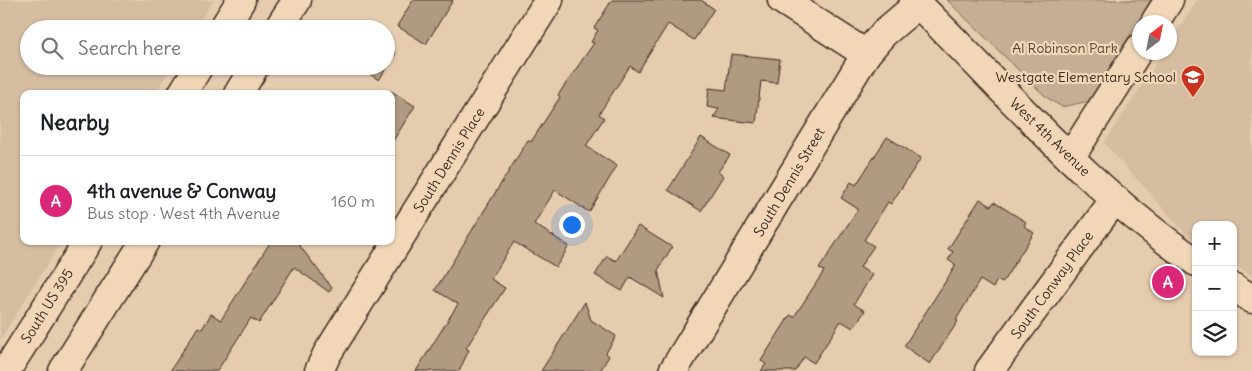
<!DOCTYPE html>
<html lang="en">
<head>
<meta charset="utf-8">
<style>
	:root { --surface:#fff; --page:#f2f2f2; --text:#202124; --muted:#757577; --line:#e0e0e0; --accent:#db2777 }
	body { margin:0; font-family:Delius,sans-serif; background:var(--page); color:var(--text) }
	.controls { position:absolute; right:15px; bottom:15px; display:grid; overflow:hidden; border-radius:10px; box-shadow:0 1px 4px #0004 }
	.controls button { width:45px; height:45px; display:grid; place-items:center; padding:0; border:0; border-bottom:1px solid var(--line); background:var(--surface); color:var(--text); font:25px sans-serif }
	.compass { position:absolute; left:1132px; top:15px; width:45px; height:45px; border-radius:50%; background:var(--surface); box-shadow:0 1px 4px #0004; rotate:32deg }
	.you { position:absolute; left:571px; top:224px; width:18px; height:18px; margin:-12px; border:4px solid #fff; border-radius:50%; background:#1a73e8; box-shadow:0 0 0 8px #1a73e833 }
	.badge { display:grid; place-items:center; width:32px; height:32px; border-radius:50%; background:var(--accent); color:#fff; font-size:16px; font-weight:700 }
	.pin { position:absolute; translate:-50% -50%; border:2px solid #fff; box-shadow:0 1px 5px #0006 }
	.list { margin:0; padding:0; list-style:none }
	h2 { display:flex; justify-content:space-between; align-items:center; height:65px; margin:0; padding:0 20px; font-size:21px }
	h2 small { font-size:16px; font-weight:400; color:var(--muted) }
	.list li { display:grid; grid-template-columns:32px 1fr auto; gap:15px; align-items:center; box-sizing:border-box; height:90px; padding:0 20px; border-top:1px solid var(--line) }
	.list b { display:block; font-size:19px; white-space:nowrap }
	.list p { margin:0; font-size:16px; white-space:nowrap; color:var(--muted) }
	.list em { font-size:16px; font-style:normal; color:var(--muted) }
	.icon { flex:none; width:28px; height:28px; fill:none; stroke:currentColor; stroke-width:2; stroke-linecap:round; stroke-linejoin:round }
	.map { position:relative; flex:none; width:1252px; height:371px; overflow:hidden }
	.search { position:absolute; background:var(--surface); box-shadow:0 1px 4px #0004; left:20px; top:20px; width:375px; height:55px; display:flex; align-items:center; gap:12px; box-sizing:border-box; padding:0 18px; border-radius:28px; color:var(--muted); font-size:19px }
	.panel { position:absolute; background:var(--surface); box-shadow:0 1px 4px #0004; left:20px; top:90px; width:375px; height:155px; border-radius:10px }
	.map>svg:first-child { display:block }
</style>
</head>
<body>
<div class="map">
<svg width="1252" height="371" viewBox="0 0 1252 371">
	<rect width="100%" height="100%" fill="#e6ccaf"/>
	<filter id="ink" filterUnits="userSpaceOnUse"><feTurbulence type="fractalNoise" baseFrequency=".02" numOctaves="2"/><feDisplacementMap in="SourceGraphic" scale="10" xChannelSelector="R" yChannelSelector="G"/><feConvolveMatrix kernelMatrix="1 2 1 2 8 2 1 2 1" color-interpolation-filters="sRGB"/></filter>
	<g filter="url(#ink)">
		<g fill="#d6bda2">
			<polygon points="0,0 214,0 195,29 29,29 29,66 172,66 155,94 24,94 24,241 62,241 0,340"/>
			<polygon points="1197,0 1252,0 1252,276 1233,264 1233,225 1196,225 1196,240 1186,234 1104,143 1163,53 1170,52 1170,42"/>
		</g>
		<polygon fill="#c6ae94" stroke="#806c59" points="947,0 1152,0 1089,101 1062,107 1046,97"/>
		<g fill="#b19a82" stroke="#3b2a1e">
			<polygon points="413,0 453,0 426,44 397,26"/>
			<polygon points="612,0 701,0 714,9 694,40 668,24 638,72 630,66 599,114 604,118 586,146 617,166 589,212 555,190 534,224 569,246 556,267 514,242 491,279 505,288 466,348 469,350 459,371 416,371 458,304 435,290 528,140 531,142 560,97 558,95 594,43 591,42 598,30 594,28"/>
			<polygon points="386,46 396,53 379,80 357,66 386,66"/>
			<polygon points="731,54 780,59 777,83 761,81 756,123 713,118 719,109 707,107 709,88 726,90"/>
			<polygon points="391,91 415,106 391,144"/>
			<polygon points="701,137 730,155 718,172 723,176 701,211 668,190"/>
			<polygon points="887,137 921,158 891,204 888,202 864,240 874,246 860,267 872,275 854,304 865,311 853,328 841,321 814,363 804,357 795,371 761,371 766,364 761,361 790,315 794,317 824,271 819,269 858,209 841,198 851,182 856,185"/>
			<polygon points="980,199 991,206 994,202 1026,222 1024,226 1034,233 1002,283 997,280 993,288 980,280 956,320 958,321 930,364 904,346 956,265 948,260 953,252 948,249"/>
			<polygon points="638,226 672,247 658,270 664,298 630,277 622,291 595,275 607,256 616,261"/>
			<polygon points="271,241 296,241 332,288 329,292 294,267 259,323 251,318 217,371 170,371 198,327 202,329 211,314 221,320"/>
			<polygon points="585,302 591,320 616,336 606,353 609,356 600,371 541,371"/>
		</g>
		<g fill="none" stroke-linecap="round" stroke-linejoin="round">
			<defs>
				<g id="minor">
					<polyline points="782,0 866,54"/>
					<path d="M914 0C1006 90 1089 190 1196 262"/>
					<polyline points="1155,22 1169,0"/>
					<polyline points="1070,158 1140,48"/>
					<polyline points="1233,287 1252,299"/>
					<polyline points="319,371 327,354 549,0"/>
					<polyline points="673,371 866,54 884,33 918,4"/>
					<polyline points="989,371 1115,199"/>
				</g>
				<g id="highway">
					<polyline points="223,29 241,0"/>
					<polyline points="278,29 297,0"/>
					<polyline points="182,94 199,66"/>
					<polyline points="238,94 255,66"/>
					<polyline points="6,371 88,241"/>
					<polyline points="63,371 145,241"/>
				</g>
			</defs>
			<use href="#minor" stroke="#3b2a1e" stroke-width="31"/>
			<use href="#highway" stroke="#3b2a1e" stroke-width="31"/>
			<use href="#minor" stroke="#f1d7b8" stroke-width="28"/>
			<use href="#highway" stroke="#f1d7b8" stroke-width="28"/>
		</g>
	</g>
	<defs>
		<symbol id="school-pin" viewBox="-11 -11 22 30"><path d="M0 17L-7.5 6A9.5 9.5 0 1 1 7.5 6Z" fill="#c8321e" stroke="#f1d7b8"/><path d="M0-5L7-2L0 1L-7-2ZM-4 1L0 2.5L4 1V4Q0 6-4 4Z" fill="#fff"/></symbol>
	</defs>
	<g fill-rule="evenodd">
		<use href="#school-pin" x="1179" y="63" width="28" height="38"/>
	</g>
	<g text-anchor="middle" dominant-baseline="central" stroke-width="4.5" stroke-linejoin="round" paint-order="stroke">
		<g font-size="14" fill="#574436" stroke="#f1d7b8">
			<text x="1065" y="48">Al Robinson Park</text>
		</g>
		<g font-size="14" fill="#3b2a1e" stroke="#f1d7b8" text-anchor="end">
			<text x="1176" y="77">Westgate Elementary School</text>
		</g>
		<g font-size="14" fill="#3b2a1e" stroke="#f1d7b8">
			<text transform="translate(1050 137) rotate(44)">West 4th Avenue</text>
			<text transform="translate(449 160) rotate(-58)">South Dennis Place</text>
			<text transform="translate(789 182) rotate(-59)">South Dennis Street</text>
			<text transform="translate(1052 285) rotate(-54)">South Conway Place</text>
			<text transform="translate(47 306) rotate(-58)">South US 395</text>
		</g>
	</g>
</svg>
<div class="controls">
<button>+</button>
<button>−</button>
<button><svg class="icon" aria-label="layers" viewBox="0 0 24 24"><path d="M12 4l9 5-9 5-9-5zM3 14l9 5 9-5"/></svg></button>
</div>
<svg class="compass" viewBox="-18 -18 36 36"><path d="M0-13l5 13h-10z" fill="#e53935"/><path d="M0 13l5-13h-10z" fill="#757577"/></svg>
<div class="you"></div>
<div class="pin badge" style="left:1168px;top:282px">A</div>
<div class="search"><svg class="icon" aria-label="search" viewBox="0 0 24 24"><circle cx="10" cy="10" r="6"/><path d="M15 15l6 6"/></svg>Search here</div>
<section class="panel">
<h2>Nearby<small></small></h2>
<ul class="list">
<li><span class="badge">A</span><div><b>4th avenue &amp; Conway</b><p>Bus stop · West 4th Avenue</p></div><em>160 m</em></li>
</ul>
</section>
</div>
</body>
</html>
